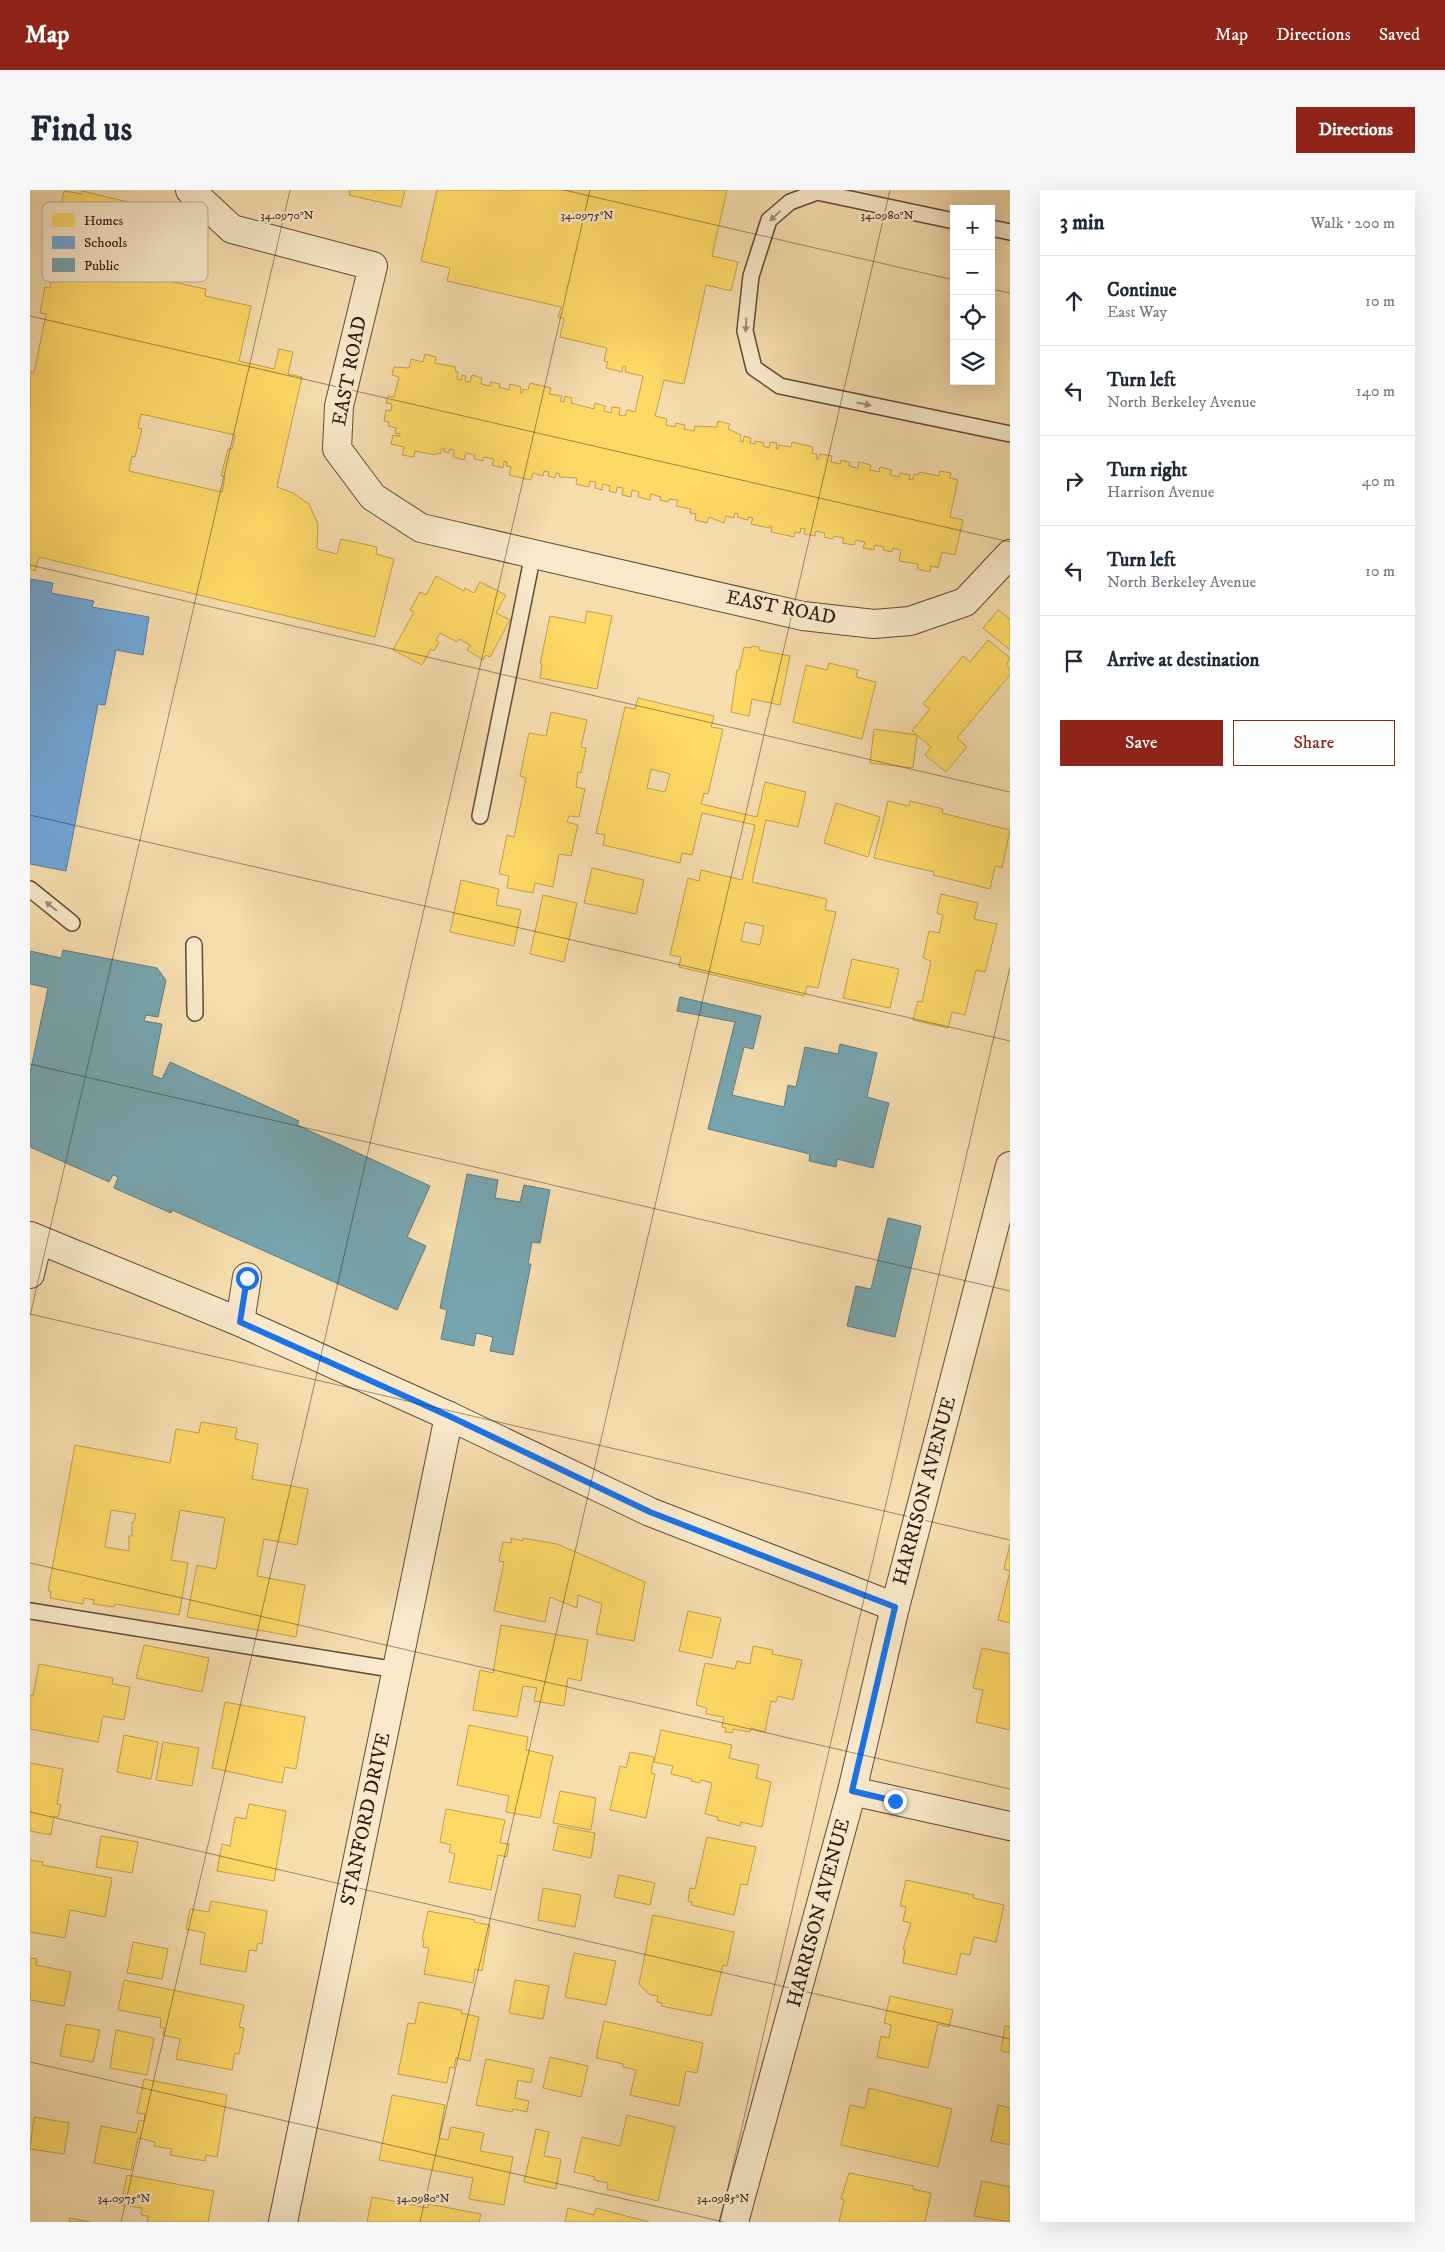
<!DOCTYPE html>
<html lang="en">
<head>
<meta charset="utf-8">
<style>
	:root { --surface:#fff; --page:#f6f6f7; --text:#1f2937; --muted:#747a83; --line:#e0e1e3; --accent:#8f2418 }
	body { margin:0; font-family:"IM FELL DW Pica",serif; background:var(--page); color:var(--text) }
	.controls { position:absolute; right:15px; top:15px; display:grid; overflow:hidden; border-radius:0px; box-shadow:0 5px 20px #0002 }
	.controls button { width:45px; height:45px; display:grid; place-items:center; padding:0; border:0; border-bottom:1px solid var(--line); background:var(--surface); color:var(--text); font:25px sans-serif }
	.stop { position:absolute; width:15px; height:15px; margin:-11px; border:4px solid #1a73e8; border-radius:50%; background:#fff }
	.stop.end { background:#1a73e8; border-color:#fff; box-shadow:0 1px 5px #0008 }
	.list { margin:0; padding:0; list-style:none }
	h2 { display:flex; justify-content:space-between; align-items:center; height:65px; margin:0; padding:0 20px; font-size:21px }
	h2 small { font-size:16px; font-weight:400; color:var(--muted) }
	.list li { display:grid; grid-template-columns:32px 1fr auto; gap:15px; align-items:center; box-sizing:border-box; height:90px; padding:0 20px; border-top:1px solid var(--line) }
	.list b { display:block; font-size:19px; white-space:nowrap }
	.list p { margin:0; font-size:16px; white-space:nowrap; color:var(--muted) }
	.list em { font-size:16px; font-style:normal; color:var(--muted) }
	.actions { display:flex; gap:10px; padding:15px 20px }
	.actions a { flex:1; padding:11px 0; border:1px solid var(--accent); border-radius:0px; text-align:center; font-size:18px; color:var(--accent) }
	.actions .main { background:var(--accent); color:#fff }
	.icon { flex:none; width:28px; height:28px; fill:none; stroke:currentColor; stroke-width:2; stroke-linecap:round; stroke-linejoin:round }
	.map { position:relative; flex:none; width:980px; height:2032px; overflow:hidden; border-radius:0px }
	header { display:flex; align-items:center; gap:30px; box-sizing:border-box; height:70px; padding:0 25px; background:var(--accent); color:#fff }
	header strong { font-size:24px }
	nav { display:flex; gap:28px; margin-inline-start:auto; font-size:18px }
	.intro { display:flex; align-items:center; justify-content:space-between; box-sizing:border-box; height:120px; padding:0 30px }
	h1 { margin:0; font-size:35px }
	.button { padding:12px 22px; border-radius:0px; background:var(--accent); color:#fff; font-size:18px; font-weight:700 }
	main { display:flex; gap:30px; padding:0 30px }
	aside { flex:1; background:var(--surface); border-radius:0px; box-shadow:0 5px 20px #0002 }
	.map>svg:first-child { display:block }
</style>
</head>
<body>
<header>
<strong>Map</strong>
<nav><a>Map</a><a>Directions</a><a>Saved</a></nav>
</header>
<div class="intro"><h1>Find us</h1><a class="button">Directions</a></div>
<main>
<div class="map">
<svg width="980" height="2032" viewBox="0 0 980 2032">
	<rect width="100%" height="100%" fill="#f6ddae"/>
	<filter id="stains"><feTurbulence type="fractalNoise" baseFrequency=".004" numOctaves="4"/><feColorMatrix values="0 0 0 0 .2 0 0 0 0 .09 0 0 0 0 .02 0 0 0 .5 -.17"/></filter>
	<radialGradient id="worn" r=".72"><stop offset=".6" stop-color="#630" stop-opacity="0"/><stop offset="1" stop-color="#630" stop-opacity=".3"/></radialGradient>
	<g fill="#ffd966" stroke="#c0a04d" fill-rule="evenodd">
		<polygon points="320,0 375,0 371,17 319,5"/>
		<polygon points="407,0 697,0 682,66 708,72 701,101 676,95 654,194 634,190 625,226 637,229 636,235 645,237 646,233 655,235 654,239 664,241 665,236 687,237 688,231 700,234 698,239 711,245 710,251 713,252 714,246 721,248 720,253 725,254 725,251 734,253 733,256 739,258 740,252 747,253 746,259 748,259 749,255 761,257 762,252 783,257 782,263 787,264 786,269 788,269 790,264 802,266 801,272 810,274 811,270 820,272 819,276 828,278 829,272 841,275 840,280 849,282 850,277 862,280 860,285 869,287 870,283 880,285 879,289 883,290 884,284 888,285 889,282 909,286 910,281 921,283 920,288 928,290 920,327 933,330 925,365 912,362 908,378 901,376 900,382 887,379 888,374 869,371 871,360 863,358 862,362 853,360 854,357 845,355 844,360 833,358 835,352 826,350 824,355 812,353 814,348 804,346 803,349 794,347 795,343 786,341 785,346 774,344 775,339 771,338 770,343 765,342 764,347 741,342 742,336 740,336 739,338 721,334 723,328 718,327 718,330 707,327 708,324 705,323 704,328 696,326 694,333 679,327 677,333 665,330 666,324 660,323 661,319 646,316 648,310 639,309 638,312 630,310 631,307 621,304 620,310 608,307 609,302 602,300 601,307 592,305 593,298 587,297 586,303 579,301 580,296 573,294 572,300 565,298 566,292 560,291 559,297 546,294 547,288 529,287 530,284 526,283 525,288 518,286 519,282 514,281 513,286 503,283 501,290 479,285 481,277 476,276 477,272 474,271 473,278 462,275 464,269 454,267 453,271 444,269 445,265 436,263 434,270 423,267 424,260 420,259 419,263 414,262 414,258 412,258 410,264 406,263 405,265 385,261 384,267 372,265 374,257 361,254 363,245 370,246 370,244 365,243 366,238 358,236 359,232 354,231 356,220 361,221 362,214 356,213 358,206 364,207 369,187 362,185 364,177 379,178 381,169 393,172 395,164 406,167 405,173 426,177 425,181 428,182 427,189 431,190 432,185 436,186 435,191 440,192 442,185 452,188 451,194 460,196 461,192 470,194 469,197 479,200 480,194 491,197 490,203 492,203 493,199 498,200 500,193 521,198 519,204 532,206 530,211 534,212 535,206 542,208 541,213 564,219 565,213 575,216 574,221 581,223 582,217 590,218 589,225 595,226 597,220 605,222 613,186 595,182 596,176 593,176 592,182 576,178 578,172 574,171 577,158 530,147 534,128 528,127 531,117 417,91 420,78 391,71"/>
		<path d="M34 1 52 4V1L102 13 101 20 113 22 127 30 138 45 141 54 143 70 138 91 176 99 175 106 221 116 209 171 244 179 249 159 263 162 258 184 272 187 247 297 263 303 279 314 288 334 287 359 307 364 311 349 347 357 346 364 364 369 345 447 9 367 5 381 0 379V182L4 183 16 124 10 123 15 97 20 98 32 33 28 32ZM111 224 205 245 202 259H198L191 286 195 287 192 302 99 281 102 266 105 267 112 239 108 238Z"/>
		<polygon points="406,386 434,401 435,398 444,403 450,392 476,405 466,423 480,430 460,467 456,465 453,470 437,460 440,455 429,449 427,452 410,443 406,450 409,452 404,461 401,459 392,475 363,460 384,422 380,420 390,402 396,405"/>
		<polygon points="968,420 980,429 980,460 953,438"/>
		<polygon points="557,421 582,426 567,499 510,488 512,474 510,474 520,426 555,433"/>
		<polygon points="958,450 980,468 976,475 980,479 980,485 927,548 937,557 916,582 895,565 901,557 882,541 900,519 893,514 933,466 940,472"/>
		<polygon points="722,456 729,457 729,460 760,466 750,515 722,509 719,526 701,522 707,480 709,480 714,457 721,458"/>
		<polygon points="799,473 828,480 826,487 846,492 832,549 763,532 776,475 797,480"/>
		<path d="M608 508 684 526 681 537 693 539 678 604 674 603 671 614 727 627 735 592 776 602 768 637 736 630 722 692 797 709 795 720 806 722 788 798 777 796 774 806 649 777 651 767 640 765 658 688 669 691 671 680 712 690 725 635 672 623 662 665 652 663 650 673 573 655 575 645 566 643 595 517 605 519ZM621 579 640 584 635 602 617 598ZM715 732 734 736 730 755 711 751Z"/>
		<polygon points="521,522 557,530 551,557 556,558 551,583 548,582 546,597 555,599 549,627 539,626 537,632 548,635 541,666 529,664 523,697 505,693 503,703 477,698 479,686 469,684 477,645 484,647 496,588 490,586 499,543 516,546"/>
		<polygon points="844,539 887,545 883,578 840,573"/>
		<polygon points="858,611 879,616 880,611 913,619 912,623 980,640 972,678 965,676 960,699 903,685 904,682 844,668"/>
		<polygon points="806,613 850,627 838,667 794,653"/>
		<polygon points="562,678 614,690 606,724 554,713"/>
		<polygon points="431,690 469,699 466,715 491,720 484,756 420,742"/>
		<polygon points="911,704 948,713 944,729 967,734 955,782 946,780 935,825 922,822 918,838 883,830 888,811 892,812 901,771 893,768 899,741 909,743 913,725 907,723"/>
		<polygon points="513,705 547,713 534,772 500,764"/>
		<polygon points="822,769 869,779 860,818 813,808"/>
		<path d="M171 1232 207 1238 205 1249 228 1254 222 1289 278 1299 267 1355 234 1349 227 1386 275 1395 266 1447 157 1427 167 1375 186 1379 195 1328 150 1320 141 1370 158 1373 149 1425 85 1414 84 1417 63 1414 64 1410 54 1408 53 1414 20 1408 21 1401H18L45 1255 140 1273 146 1239 169 1243ZM81 1320 106 1324 104 1332H102V1346H99V1361L75 1357Z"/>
		<polygon points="481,1348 493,1351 493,1348 527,1354 615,1392 604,1451 566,1444 572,1414 548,1405 547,1418 520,1407 515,1432 464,1421 474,1372 469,1371 473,1352 481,1353"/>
		<polygon points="980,1354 980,1433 968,1430 980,1381 974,1379"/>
		<polygon points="658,1421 691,1428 682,1468 649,1461"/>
		<polygon points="471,1435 558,1450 551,1491 538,1488 534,1516 504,1511 507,1498 493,1496 487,1527 443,1520 450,1480 463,1483"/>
		<polygon points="114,1455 179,1468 172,1502 106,1488"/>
		<polygon points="723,1456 743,1460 742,1464 772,1470 763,1510 748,1506 746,1512 741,1511 735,1542 721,1538 720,1542 703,1539 703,1543 695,1542 696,1538 692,1537 694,1527 676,1524 677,1518 666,1515 675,1473 705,1479 707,1471 720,1474"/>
		<polygon points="952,1458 980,1464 980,1540 946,1532 953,1500 943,1498"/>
		<polygon points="9,1474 83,1488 82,1494 100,1497 94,1530 73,1526 68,1552 0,1539 0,1505 3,1506"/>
		<polygon points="195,1512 275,1527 266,1579 255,1577 252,1593 182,1578"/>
		<polygon points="439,1535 498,1547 496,1560 523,1566 510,1628 476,1622 479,1606 427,1595"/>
		<polygon points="631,1540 702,1555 699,1568 729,1575 726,1588 741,1592 732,1637 711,1632 710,1636 687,1630 688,1627 675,1624 682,1593 671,1590 670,1593 661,1591 662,1589 641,1584 643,1576 624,1572"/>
		<polygon points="94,1545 128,1552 121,1589 87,1582"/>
		<polygon points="133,1552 169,1558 162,1596 126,1590"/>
		<polygon points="600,1562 624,1567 621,1583 625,1584 616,1628 580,1620 590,1576 596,1578"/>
		<polygon points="0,1573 33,1579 27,1614 31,1615 28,1627 24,1626 21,1645 0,1641"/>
		<polygon points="530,1601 566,1608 561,1640 523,1633"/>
		<polygon points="219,1614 256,1621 244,1691 187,1681 192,1654 200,1656 205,1627 216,1629"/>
		<polygon points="416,1619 475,1630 470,1653 479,1654 477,1667 468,1665 461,1700 419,1692 425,1664 419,1662 421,1655 410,1652"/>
		<polygon points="528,1636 565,1643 561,1668 523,1660"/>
		<polygon points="71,1646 108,1652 102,1683 66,1677"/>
		<polygon points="677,1647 726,1657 717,1695 711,1694 704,1725 661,1715 662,1712 658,1711 660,1698 665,1699"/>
		<polygon points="0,1670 13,1672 12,1675 82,1688 75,1727 40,1720 35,1748 0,1742"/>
		<polygon points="589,1685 625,1693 620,1715 584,1707"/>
		<polygon points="876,1690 944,1705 943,1708 974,1715 966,1752 944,1747 940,1765 931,1763 926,1785 873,1773 875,1760 873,1759 881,1733 873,1731 876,1717 870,1716"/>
		<polygon points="513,1698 551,1705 545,1737 508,1730"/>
		<polygon points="181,1711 237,1721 232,1754 228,1753 226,1761 219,1760 216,1782 170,1774 175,1743 156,1739 160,1719 179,1722"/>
		<polygon points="398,1721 445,1730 444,1732 460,1735 452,1781 445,1779 443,1793 394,1784 399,1758 393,1757 394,1750 392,1750"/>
		<polygon points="623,1725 704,1742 697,1776 693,1775 681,1826 631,1816 632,1813 627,1812 628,1806 620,1805 609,1794"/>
		<polygon points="103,1752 138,1759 132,1789 97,1783"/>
		<polygon points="544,1763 586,1771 576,1815 535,1807"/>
		<polygon points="0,1768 7,1769 6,1775 41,1782 34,1816 0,1810"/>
		<polygon points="94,1790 214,1815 209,1837 214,1838 209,1864 205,1863 202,1880 146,1869 150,1849 133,1845 134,1838 130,1837 131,1828 88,1820"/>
		<polygon points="485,1790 519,1796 513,1829 479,1823"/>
		<polygon points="860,1806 923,1820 919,1837 908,1834 898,1878 847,1867 851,1846 859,1848 861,1835 854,1833"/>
		<polygon points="389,1812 432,1820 431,1823 449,1827 440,1871 426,1868 424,1878 420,1877 417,1893 368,1884 378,1833 385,1834"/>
		<polygon points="574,1831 673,1853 667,1883 656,1881 649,1916 600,1905 606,1880 593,1877 593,1874 566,1868"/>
		<polygon points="36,1834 70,1840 63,1872 30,1866"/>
		<polygon points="975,1836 980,1837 980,1863 971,1861"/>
		<polygon points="86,1840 124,1848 117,1885 80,1878"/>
		<polygon points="520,1867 558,1876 551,1907 513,1898"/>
		<polygon points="456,1869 504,1879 501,1893 488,1890 485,1908 499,1911 497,1922 483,1919 482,1922 446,1915"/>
		<polygon points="114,1889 197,1905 187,1967 176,1965 175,1971 140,1965 142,1959 124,1956 125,1952 108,1948 101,1980 64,1973 71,1936 106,1943 109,1930 114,1931 115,1924 107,1923"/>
		<polygon points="839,1898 922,1919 908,1977 811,1955 820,1915 835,1918"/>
		<polygon points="362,1905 415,1915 409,1948 418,1950 421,1937 454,1943 450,1961 483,1967 474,2015 439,2009 443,1988 349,1970"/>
		<polygon points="968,1915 980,1918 980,1955 961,1951"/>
		<polygon points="597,1925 645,1937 628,2011 577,1999 578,1993 564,1990 565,1987 544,1982 552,1947 590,1956"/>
		<polygon points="4,1927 39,1933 34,1964 0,1959"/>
		<polygon points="506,1939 519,1942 514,1966 531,1969 526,1999 494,1992"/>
		<polygon points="819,1983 883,1996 883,1999 901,2003 895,2032 809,2032 814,2010 811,2009"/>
		<polygon points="97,1985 184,2001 178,2032 117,2032 118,2026 111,2025 112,2018 91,2015"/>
		<polygon points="952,1991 980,1997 980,2032 944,2026"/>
		<polygon points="342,2007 398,2018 398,2014 451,2024 449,2032 337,2032"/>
		<polygon points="538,2018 564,2025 566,2018 619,2032 535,2032"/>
		<polygon points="40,2028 60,2032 39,2032"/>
	</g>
	<polygon fill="#6fa8dc" stroke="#5b7ea0" points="0,389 23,393 21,403 64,411 62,417 119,427 113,465 86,460 75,515 68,514 36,681 0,674"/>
	<g fill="#76a5af" stroke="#607c80">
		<polygon points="33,760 127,778 136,790 128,827 116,825 114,831 132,834 122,885 132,889 140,872 269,931 267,935 400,996 377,1047 396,1056 367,1120 142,1020 141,1023 84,998 88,987 83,985 79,992 0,957 0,883 18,798 0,794 0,761 31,768"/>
		<polygon points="650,807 731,826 723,859 714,857 702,905 754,917 758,895 766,897 775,857 808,864 810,854 847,863 837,907 859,913 843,978 807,969 806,977 779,971 780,964 678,939 705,832 647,821"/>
		<polygon points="437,984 468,990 465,1008 490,1012 494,995 520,1000 510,1053 502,1052 498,1074 501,1074 483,1165 460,1161 463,1147 446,1143 444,1156 411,1149 417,1120 410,1118"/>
		<polygon points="858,1028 891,1036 865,1147 817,1136 826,1096 841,1099"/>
	</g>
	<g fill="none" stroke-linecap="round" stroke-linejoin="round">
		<defs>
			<g id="service">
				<polyline points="924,31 787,2 760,12 739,30 721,86 715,141 724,178 750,196 980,244"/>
				<polyline points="961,38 980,42"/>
				<polyline points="450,626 503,364"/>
				<polyline points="0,699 42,733"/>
				<polyline points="164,755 165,823"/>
				<polyline points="0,1421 367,1480"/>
			</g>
			<g id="minor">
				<polyline points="160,0 202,39 343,76 309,216 307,259 343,307 391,338 773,426 844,434 880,431 935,412 980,364"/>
				<polyline points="0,1046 210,1132 419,1226 620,1322 865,1417"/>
				<polyline points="0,1084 8,1050"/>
				<polyline points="210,1132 217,1087"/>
				<polyline points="822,1601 980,1636"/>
				<polyline points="253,2032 419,1226"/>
			</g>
			<polyline id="tertiary" points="704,2032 822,1601 865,1417 980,976"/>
		</defs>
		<use href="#service" stroke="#5e4c3a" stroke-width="18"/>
		<use href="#minor" stroke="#5e4c3a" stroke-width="30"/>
		<use href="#tertiary" stroke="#5e4c3a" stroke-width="30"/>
		<use href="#service" stroke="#f9e9ca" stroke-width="15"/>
		<use href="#minor" stroke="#f9e9ca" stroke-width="28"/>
		<use href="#tertiary" stroke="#f9e9ca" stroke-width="28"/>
	</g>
	<defs><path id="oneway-solid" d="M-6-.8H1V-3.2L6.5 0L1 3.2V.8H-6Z" transform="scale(1.25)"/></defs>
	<g fill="#9d8d78">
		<use href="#oneway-solid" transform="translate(745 26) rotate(137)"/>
		<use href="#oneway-solid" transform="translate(716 135) rotate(93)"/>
		<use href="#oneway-solid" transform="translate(834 214) rotate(12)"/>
		<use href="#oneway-solid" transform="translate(21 716) rotate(-141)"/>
	</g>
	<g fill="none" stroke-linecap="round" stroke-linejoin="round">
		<polyline stroke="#1a73e8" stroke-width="6" points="217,1088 210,1132 419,1226 620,1322 865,1417 822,1601 865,1611"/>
	</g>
	<path fill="none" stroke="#2c1c13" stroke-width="1" stroke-opacity="0.45" d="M534 0 924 90M961 99 980 103M0 126 980 352M0 375 980 602M0 625 980 851M0 874 980 1101M0 1124 980 1350M0 1126 260 0M0 1373 980 1599M0 1622 980 1849M0 1872 694 2032M91 2032 560 0M390 2032 860 0M690 2032 980 777"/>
	<g text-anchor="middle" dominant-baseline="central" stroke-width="5" stroke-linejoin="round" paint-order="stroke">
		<g font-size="20" fill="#2c1c13" stroke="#f9e9ca">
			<text transform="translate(320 181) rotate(-79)">EAST ROAD</text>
			<text transform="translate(751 418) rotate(11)">EAST ROAD</text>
			<text transform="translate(895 1301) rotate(-75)">HARRISON AVENUE</text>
			<text transform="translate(336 1629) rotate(-78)">STANFORD DRIVE</text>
			<text transform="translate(789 1723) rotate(-75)">HARRISON AVENUE</text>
		</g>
	</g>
	<rect x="12" y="12" width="166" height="80" rx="8" fill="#f9e9ca" stroke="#bcac93" stroke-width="1"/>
	<rect x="22" y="23" width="23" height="14" fill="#ffd966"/>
	<rect x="22" y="46" width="23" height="13" fill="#6fa8dc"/>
	<rect x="22" y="68" width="23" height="14" fill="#76a5af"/>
	<g font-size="14" fill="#2c1c13">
		<text x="54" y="35">Homes</text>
		<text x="54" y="57">Schools</text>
		<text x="54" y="80">Public</text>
	</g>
	<g font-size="12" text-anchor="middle" fill="#2c1c13" stroke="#f9e9ca" stroke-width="5" stroke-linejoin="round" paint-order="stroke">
		<text x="257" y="29">34.0970°N</text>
		<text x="557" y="29">34.0975°N</text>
		<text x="857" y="29">34.0980°N</text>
		<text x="94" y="2012">34.0975°N</text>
		<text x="393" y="2012">34.0980°N</text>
		<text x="693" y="2012">34.0985°N</text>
	</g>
	<rect width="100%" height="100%" filter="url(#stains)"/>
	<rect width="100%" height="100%" fill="url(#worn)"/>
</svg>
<div class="controls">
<button>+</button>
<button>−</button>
<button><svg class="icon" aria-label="locate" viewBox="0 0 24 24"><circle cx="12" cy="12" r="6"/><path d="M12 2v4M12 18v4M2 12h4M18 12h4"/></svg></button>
<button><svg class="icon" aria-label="layers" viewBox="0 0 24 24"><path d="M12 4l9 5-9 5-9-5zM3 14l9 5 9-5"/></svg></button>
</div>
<div class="stop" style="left:217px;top:1088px"></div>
<div class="stop end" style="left:865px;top:1611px"></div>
</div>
<aside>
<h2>3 min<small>Walk · 200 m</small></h2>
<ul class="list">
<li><svg class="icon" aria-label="ahead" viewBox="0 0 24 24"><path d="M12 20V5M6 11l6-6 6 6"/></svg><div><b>Continue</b><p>East Way</p></div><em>10 m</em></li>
<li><svg class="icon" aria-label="left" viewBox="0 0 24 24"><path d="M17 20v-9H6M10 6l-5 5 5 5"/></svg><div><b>Turn left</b><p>North Berkeley Avenue</p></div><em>140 m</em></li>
<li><svg class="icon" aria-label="right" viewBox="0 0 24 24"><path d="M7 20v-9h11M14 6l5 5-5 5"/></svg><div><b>Turn right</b><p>Harrison Avenue</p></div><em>40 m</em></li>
<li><svg class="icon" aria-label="left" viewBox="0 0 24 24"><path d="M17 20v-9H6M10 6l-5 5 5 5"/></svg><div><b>Turn left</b><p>North Berkeley Avenue</p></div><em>10 m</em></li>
<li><svg class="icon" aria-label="arrive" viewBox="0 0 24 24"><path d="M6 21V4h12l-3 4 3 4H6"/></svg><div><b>Arrive at destination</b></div></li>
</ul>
<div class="actions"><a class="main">Save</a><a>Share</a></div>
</aside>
</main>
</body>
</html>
